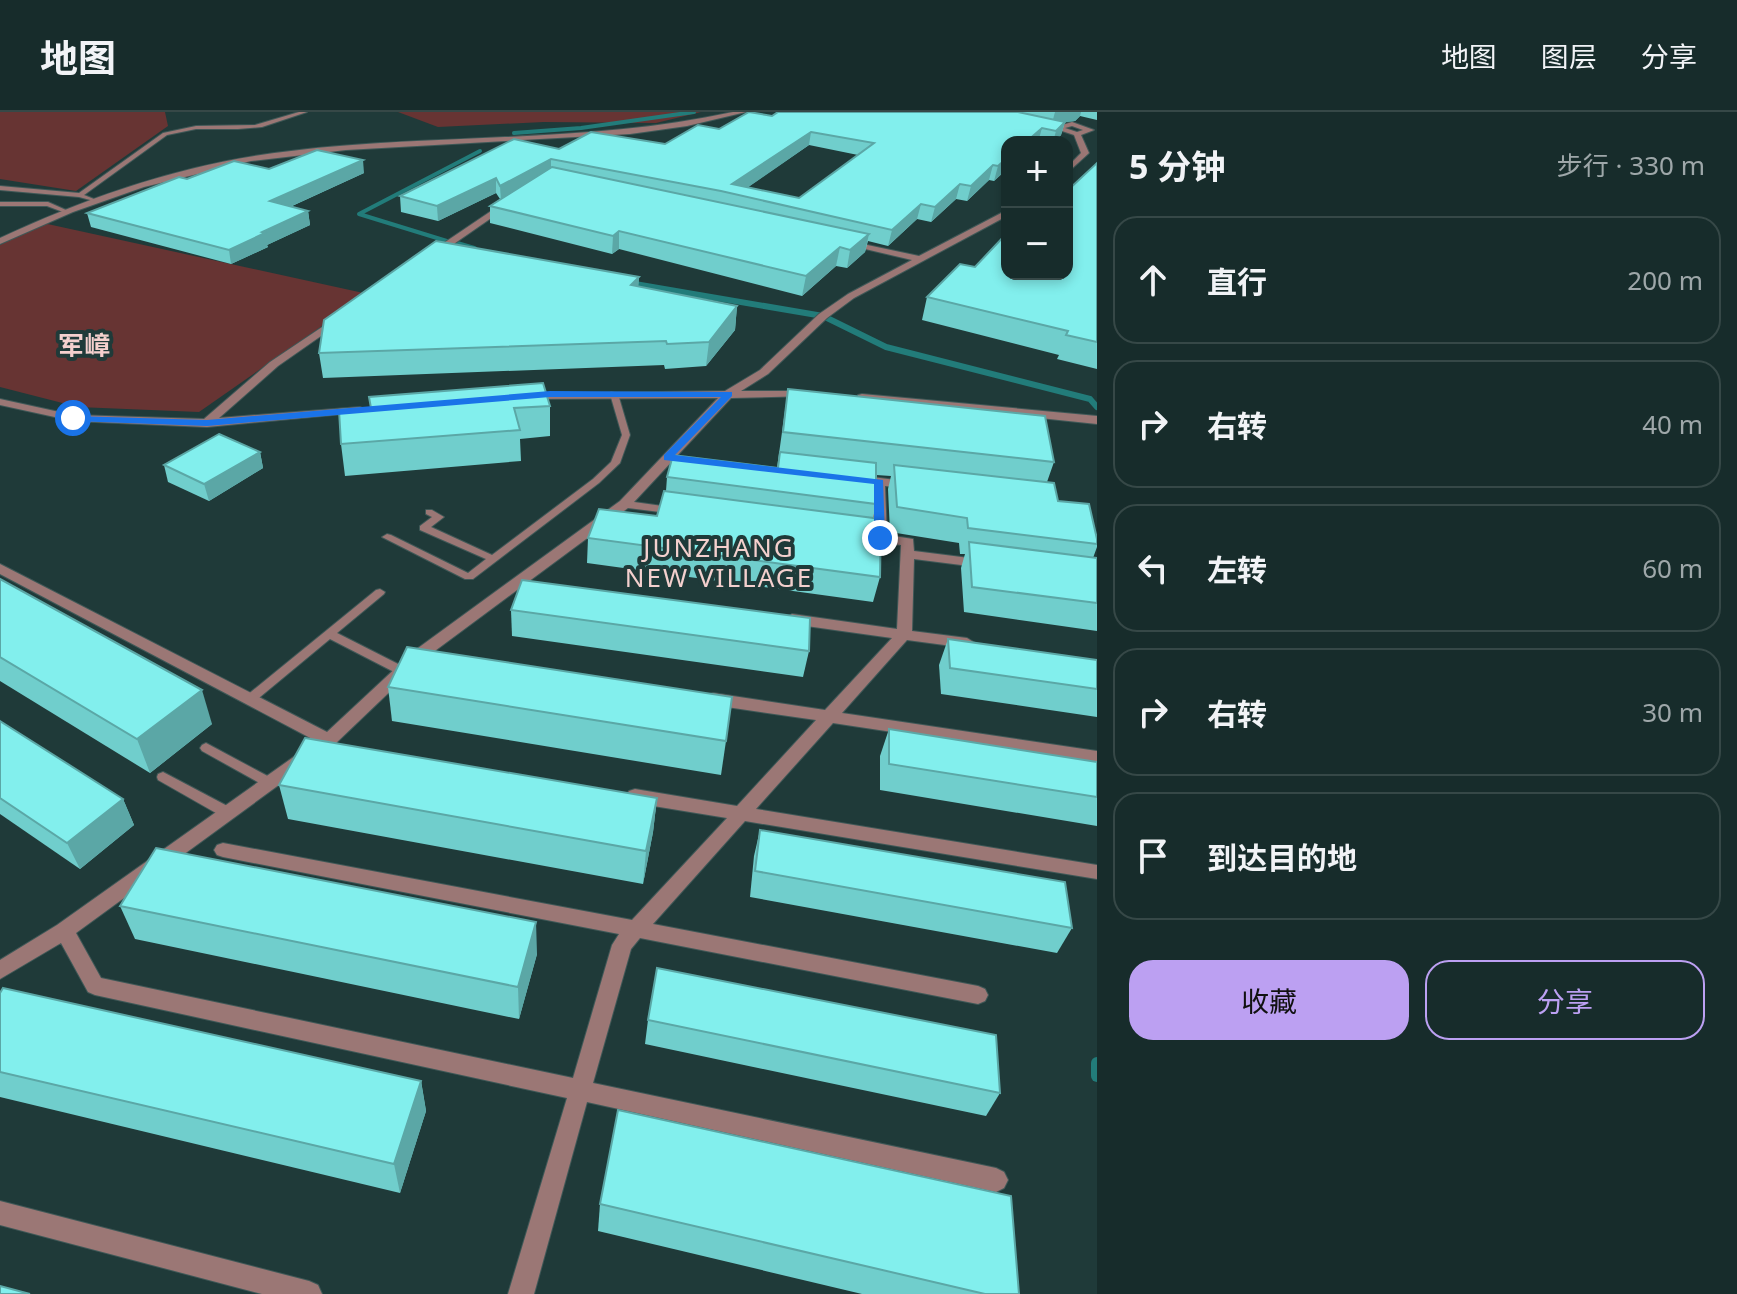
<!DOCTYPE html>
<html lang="zh">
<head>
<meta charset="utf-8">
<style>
	:root { --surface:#172c2b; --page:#243837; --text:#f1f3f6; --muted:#9ea7a9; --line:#364847; --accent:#bca0f2 }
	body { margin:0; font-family:"Noto Sans","Noto Sans SC",sans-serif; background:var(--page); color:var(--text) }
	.controls { position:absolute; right:24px; top:24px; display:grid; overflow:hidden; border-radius:16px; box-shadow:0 4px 12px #0003 }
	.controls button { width:72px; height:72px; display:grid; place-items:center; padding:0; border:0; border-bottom:2px solid var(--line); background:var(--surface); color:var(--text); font:40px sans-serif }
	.stop { position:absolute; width:24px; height:24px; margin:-18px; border:6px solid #1a73e8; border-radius:50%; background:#fff }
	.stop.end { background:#1a73e8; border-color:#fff; box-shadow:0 2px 8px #0008 }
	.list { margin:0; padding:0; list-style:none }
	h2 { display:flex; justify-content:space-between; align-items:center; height:104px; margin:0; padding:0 32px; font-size:34px }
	h2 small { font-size:26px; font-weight:400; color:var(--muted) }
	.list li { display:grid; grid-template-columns:52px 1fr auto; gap:24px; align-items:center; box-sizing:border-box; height:128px; margin:0 16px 16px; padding:0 16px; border:2px solid var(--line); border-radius:24px }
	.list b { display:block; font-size:30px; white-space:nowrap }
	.list em { font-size:26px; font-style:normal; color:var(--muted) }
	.actions { display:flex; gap:16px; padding:24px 32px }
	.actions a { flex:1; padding:18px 0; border:2px solid var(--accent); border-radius:24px; text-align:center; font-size:28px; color:var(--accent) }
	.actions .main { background:var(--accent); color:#111 }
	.icon { flex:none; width:44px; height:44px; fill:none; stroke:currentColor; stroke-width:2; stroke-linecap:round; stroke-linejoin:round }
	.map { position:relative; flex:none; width:1097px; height:1182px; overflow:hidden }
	header { display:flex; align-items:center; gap:48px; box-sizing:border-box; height:112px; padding:0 40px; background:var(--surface); border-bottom:2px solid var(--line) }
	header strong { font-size:38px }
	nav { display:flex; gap:44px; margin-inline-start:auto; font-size:28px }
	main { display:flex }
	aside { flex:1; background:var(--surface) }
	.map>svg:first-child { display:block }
</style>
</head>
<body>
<header>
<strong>地图</strong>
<nav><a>地图</a><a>图层</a><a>分享</a></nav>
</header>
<main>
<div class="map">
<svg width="1097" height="1182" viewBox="0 0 1097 1182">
	<rect width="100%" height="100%" fill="#1f3a39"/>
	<g fill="#673433">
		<polygon points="0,0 165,0 168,14 76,79 0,67"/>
		<polygon points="398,0 701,0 656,11 544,10 438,15"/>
		<polygon points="43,111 368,182 199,300 78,295 0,275 0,133"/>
	</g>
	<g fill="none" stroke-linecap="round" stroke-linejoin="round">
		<g stroke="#227c7a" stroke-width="4">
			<polyline points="514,21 581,16 694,0"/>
			<polyline points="463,134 359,102 480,39"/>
		</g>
		<g stroke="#227c7a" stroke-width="6">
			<polyline points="457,132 474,137"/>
			<polyline points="629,171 823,204 886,235 1090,287 1097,295"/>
		</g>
		<polyline stroke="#227c7a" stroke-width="12" points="1097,951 1097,964"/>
		<defs>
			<g id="lane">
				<polygon points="299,0 307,0 262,15 238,17 196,17 167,23 84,83 94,87 94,89 79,85 0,78 0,74 79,81 163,21 196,14 255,13"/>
				<polygon points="0,90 48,90 66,98 63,100 47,94 0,94"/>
				<polygon points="611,280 618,282 630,323 620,351 599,371 473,467 465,467 382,425 387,422 391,423 468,461 486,447 420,418 420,414 432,405 426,402 426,398 432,398 444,405 431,415 492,443 593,367 611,350 622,323 610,282"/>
				<polygon points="380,477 385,480 384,482 337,521 406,556 408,559 406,562 398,562 330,527 254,590 246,590 244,587 246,584 376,478"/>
				<polygon points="206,631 275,668 276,671 275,674 265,674 202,639 200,636 202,633"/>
				<polygon points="163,660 233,697 235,701 233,705 223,705 158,668 157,665 158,662"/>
			</g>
			<g id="street">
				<path d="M733 0H746L687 14 630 22 346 38 251 49 144 75 73 100 0 132V126C92 83 189 50 291 39 438 21 587 32 733 0Z"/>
				<path d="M1072 10 1094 18 1081 23 1089 41 1067 61V55L1081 41 1074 23 1053 16ZM1072 14 1083 18 1077 20 1065 16Z"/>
				<polygon points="503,91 510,93 435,145 429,145 429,141"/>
				<polygon points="1007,98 1007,104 854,186 827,206 768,262 741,279 807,279 811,280 811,284 731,286 634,390 684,397 684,403 628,396 424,547 335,632 76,821 101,866 573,966 612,833 619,822 223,745 217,743 214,738 217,733 223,731 632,808 727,706 635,691 629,689 626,684 629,679 635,677 737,694 816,608 713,593 705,587 707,583 713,581 825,598 892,526 792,512 785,507 792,502 897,517 901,433 856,427 856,421 873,422 873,373 856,371 850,367 856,363 912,370 912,376 885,374 887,423 913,427 914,439 985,448 992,452 985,456 914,447 912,519 967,526 975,531 967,536 907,528 842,601 1097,639 1097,651 833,611 756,697 1097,753 1097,767 745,709 653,812 978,874 985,877 988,883 985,889 978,892 640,826 631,837 593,971 996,1056 1004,1060 1008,1068 1004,1076 996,1080 587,990 534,1182 508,1182 567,986 95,883 88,880 61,831 0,867 0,848 57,813 316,629 0,462 0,452 327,620 414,539 620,389 718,286 527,287 521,284 523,282 725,279 760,258 819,202 848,182 912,148 844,132 844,128 919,144"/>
				<polygon points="337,205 341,206 341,210 278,254 219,306 360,295 366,298 364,300 207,315 73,309 0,293 0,287 73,303 204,307 270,250"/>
				<polygon points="862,282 1097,304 1097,312 858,287 858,283"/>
				<polygon points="0,1089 309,1169 318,1173 322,1182 262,1182 0,1113"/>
			</g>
		</defs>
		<use href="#lane" stroke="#3f5857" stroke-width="2"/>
		<use href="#street" stroke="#3f5857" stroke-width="2"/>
		<use href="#lane" fill="#9b7775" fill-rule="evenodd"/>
		<use href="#street" fill="#9b7775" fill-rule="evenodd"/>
	</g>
	<g fill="#70cecc" fill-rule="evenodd">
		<path d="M778 0H1097V8L1080 4 1075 9 1065 10 1061 23 1055 30H1007V57L994 69 989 68 967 89 956 87 931 110 917 107 888 134 868 129 865 140 847 156 836 154 802 184 619 137 612 142 490 111V94L500 87 496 81 438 109 401 100 400 84 559 37 665 32 772 4ZM809 33 858 43 799 86 748 75Z"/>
		<polygon points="1097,51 1097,257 1057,247 1059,243 922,208 927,185 1007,162"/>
		<polygon points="269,57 364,61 290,95 308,99 310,113 267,133 268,135 231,152 91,115 87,101 187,67"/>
		<polygon points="639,165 638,175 737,194 735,218 706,254 665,257 664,253 323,266 319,241"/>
		<polygon points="788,277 1054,350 1047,370 1058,389 1097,427 1097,435 1093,446 1097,446 1097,519 964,500 961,456 965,442 960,442 959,431 890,420 888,377 891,364 876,363 876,392 873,406 880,465 873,490 587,451 588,426 657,404 666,379 667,365 777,356"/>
		<polygon points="550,294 550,324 520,327 521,349 345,364 341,332 339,298"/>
		<polygon points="260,340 263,356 209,389 168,370 164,353"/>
		<polygon points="0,467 212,612 150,661 0,569"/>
		<polygon points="511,498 809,539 803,565 512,524"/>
		<polygon points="948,527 1097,548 1097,605 941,582 939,553"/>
		<polygon points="388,575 726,629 721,663 392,609"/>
		<polygon points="0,609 123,687 134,713 80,757 0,702"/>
		<polygon points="889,617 1097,650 1097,714 880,678 880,644"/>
		<polygon points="279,673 657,686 653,720 643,772 288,707"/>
		<polygon points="760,718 1072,816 1057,841 750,785 754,744"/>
		<polygon points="120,794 537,842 519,907 135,827"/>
		<polygon points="0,881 421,969 426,999 400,1081 0,985"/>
		<polygon points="648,908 1000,981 986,1004 645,932"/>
		<polygon points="600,1092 1019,1182 862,1182 598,1119"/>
	</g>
	<g fill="#5ba7a6">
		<polygon points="1055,0 1081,0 1080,4 1075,9 1052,11"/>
		<polygon points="1065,10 1061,23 1055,30 1053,30 1056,19"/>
		<polygon points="1042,16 1038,30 1026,30"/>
		<polygon points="811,20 809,33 737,83 732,72"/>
		<polygon points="1007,46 1007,57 994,69 998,54"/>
		<polygon points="551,47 551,61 501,89 500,74"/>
		<polygon points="363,48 364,61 272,103 270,89"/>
		<polygon points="993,53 989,68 967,89 971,74"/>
		<polygon points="496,66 496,81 438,109 437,94"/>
		<polygon points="960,72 956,87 931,110 935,95"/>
		<polygon points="921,92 917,107 888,134 892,118"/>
		<polygon points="308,99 310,113 267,133 268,135 231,152 229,138 262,120"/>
		<polygon points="619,119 619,137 612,142 613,124"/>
		<polygon points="869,122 865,140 847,156 850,138"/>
		<polygon points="840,135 836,154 802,184 806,164"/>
		<polygon points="639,165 637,188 631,173"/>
		<polygon points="737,194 735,218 706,254 709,230"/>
		<polygon points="260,340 263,356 209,389 204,372"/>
		<polygon points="202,578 212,612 150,661 137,627"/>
		<polygon points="657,686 653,720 643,772 646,739"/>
		<polygon points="123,687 134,713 80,757 67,731"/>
		<polygon points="536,810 537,842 519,907 518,875"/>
		<polygon points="421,969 426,999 400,1081 394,1052"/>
	</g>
	<g fill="#82efed" stroke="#5ba7a6" stroke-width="2" fill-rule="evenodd">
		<path d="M749 0 772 4 778 0H1018L1065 10 1056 19 1042 16 1026 30H1007V46L998 54 993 53 971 74 960 72 935 95 921 92 892 118 721 79 551 47 500 74 496 66 437 94 400 84 514 27 559 37 591 20 665 32 698 13 719 17ZM811 20 874 31 799 86 732 72Z"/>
		<polygon points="317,38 363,48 270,89 308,99 262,120 265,121 229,138 87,101 179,65 187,67 234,49 269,57"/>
		<polygon points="1097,51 1097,230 1066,223 1068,219 927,185 960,152 975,155 1007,121 1007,162 1067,162 1067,79"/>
		<polygon points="552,55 869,122 850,138 840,135 806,164 619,119 613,124 490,94"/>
		<polygon points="436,129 639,165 631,173 737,194 709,230 667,232 666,229 319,241 324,208"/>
		<polygon points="543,271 550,294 514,296 520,318 341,332 339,298 371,296 369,285"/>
		<polygon points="788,277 1045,304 1054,350 783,320"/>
		<polygon points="219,322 260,340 204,372 164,353"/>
		<polygon points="780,340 876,351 876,392 667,365 673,343 778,356"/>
		<polygon points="894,353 1054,371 1058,389 1089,392 1097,427 1097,432 968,416 967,406 897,395"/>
		<polygon points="664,379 881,407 880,465 588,426 599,397 657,404"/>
		<polygon points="969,430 1097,446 1097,491 972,475"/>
		<polygon points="0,467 202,578 137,627 0,545"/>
		<polygon points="522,468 810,506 809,539 511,498"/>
		<polygon points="948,527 1097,548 1097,577 950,556"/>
		<polygon points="407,535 732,585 726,629 388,575"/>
		<polygon points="0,609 123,687 67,731 0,686"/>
		<polygon points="889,617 1097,650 1097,685 889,652"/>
		<polygon points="305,626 657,686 646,739 279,673"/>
		<polygon points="760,718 1065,770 1072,816 755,759"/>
		<polygon points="156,736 536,810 518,875 120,794"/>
		<polygon points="657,856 996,923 1000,981 648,908"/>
		<polygon points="3,876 421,969 394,1052 0,960 0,881"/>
		<polygon points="618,998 1011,1084 1019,1182 985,1182 600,1092"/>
		<polygon points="0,1174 30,1182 0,1182"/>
	</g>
	<polygon fill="#1a73e8" points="550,279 732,280 732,284 675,343 883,368 885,426 880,429 874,426 874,372 664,348 664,343 721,285 550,285 207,314 73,309 69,306 73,304 207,308"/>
	<g text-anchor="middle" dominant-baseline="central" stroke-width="8" stroke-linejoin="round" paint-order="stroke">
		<g font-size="26" font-weight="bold" fill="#f4d0ce" stroke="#1f3a39">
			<text x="84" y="233">军嶂</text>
		</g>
		<g font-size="26" letter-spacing="2" fill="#f4d0ce" stroke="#1f3a39">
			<text x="719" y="435">JUNZHANG<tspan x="719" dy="30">NEW VILLAGE</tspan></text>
		</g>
	</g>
</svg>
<div class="controls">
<button>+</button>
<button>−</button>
</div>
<div class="stop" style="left:73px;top:306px"></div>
<div class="stop end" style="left:880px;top:426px"></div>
</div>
<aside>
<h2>5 分钟<small>步行 · 330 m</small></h2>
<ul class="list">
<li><svg class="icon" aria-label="ahead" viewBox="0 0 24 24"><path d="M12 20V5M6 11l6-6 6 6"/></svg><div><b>直行</b></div><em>200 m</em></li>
<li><svg class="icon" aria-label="right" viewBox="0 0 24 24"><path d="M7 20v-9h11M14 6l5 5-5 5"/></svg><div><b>右转</b></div><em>40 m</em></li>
<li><svg class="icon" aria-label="left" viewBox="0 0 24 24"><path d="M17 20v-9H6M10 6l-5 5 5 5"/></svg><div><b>左转</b></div><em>60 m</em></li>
<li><svg class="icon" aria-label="right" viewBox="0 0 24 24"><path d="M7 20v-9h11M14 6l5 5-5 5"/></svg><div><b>右转</b></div><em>30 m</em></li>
<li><svg class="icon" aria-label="arrive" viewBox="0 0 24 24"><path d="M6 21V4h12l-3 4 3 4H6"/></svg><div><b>到达目的地</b></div></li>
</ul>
<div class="actions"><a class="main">收藏</a><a>分享</a></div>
</aside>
</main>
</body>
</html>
